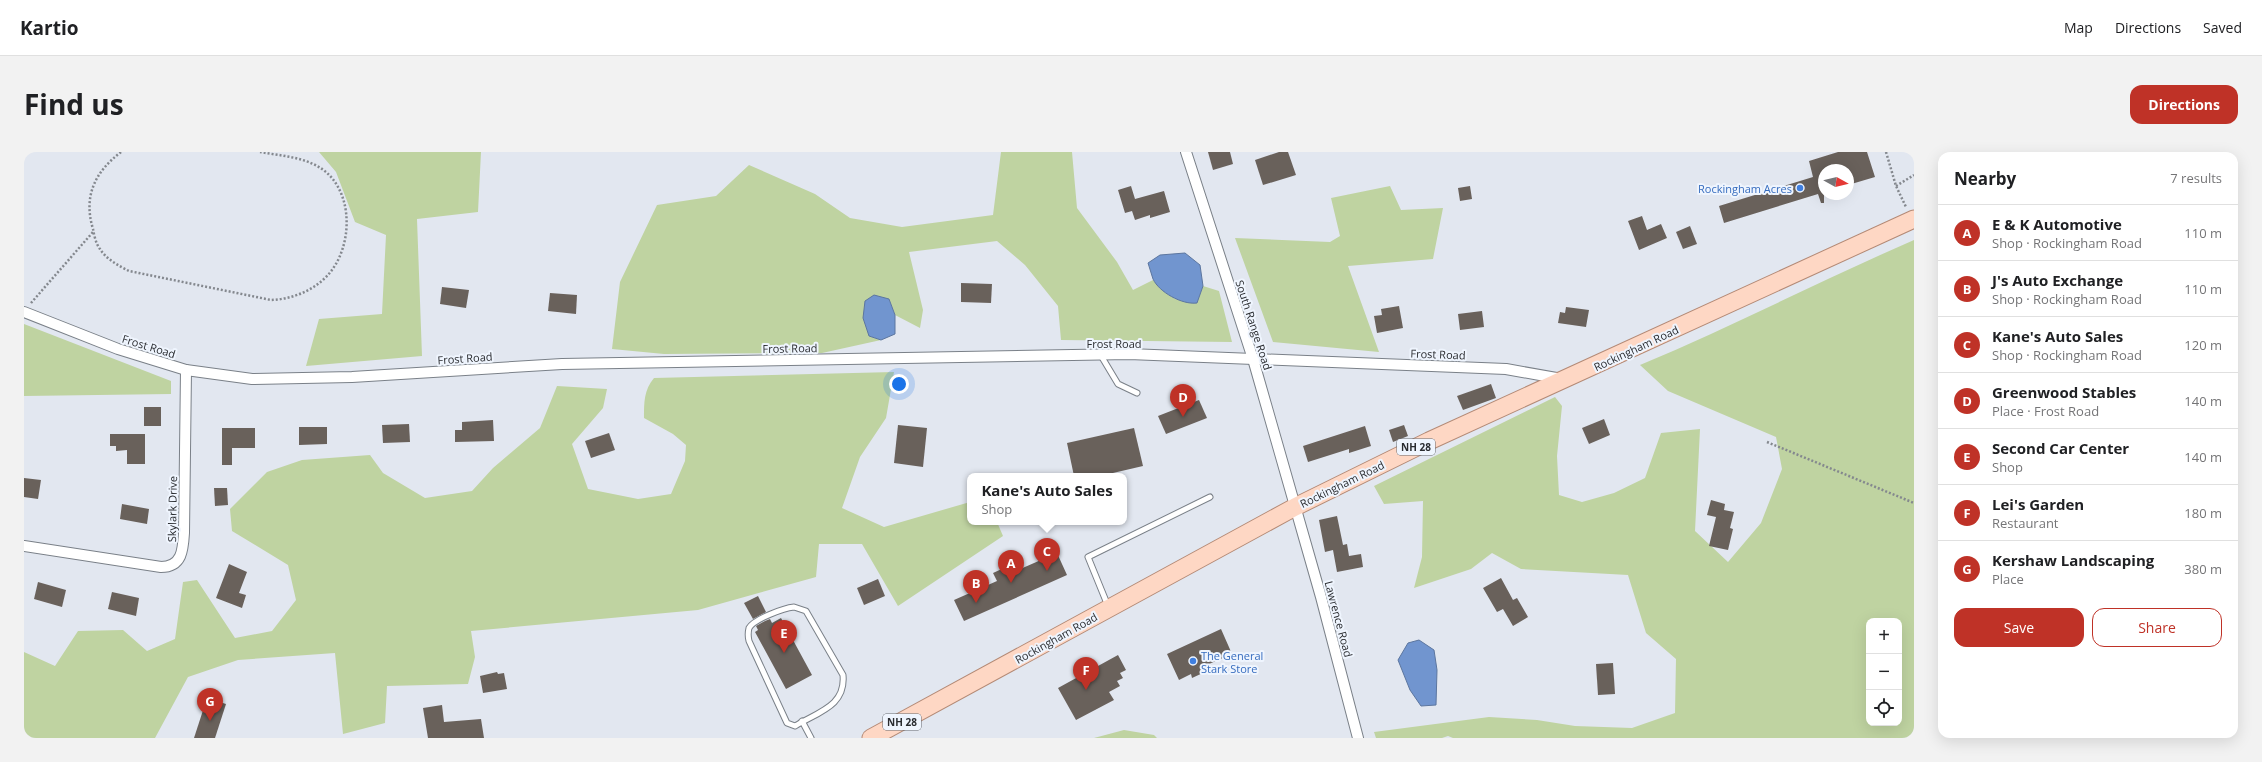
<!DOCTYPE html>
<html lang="en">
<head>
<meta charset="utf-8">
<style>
	:root { --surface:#fff; --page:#f2f2f2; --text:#202124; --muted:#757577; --line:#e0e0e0; --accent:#bf3227 }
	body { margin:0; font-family:"Open Sans",sans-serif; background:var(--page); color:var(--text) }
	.controls { position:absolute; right:12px; bottom:12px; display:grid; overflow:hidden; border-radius:8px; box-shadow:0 4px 16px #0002 }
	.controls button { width:36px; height:36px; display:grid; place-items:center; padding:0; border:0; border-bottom:1px solid var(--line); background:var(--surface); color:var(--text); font:20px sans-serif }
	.compass { position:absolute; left:1794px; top:12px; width:36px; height:36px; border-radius:50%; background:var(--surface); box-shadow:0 4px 16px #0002; rotate:98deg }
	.you { position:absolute; left:875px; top:232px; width:14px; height:14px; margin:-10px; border:3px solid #fff; border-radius:50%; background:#1a73e8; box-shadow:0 0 0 6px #1a73e833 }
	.badge { display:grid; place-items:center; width:26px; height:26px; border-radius:50%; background:var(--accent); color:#fff; font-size:13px; font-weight:700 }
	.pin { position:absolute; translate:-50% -33px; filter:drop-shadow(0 1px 2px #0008) }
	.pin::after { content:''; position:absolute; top:21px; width:14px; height:12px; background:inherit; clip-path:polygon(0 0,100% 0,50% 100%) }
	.popup { position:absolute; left:943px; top:321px; width:160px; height:52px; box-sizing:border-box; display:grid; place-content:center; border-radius:8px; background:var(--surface); filter:drop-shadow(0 1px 3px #0005); font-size:13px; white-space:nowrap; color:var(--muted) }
	.popup b { font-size:15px; color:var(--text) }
	.popup::after { content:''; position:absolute; left:50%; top:100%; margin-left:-8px; border:8px solid transparent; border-top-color:var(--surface) }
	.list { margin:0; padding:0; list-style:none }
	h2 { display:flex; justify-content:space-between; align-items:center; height:52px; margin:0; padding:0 16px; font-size:17px }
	h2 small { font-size:13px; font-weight:400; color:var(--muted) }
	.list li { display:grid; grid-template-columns:26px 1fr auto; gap:12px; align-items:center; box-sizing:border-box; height:56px; padding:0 16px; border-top:1px solid var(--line) }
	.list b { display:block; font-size:15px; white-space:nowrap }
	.list p { margin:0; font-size:13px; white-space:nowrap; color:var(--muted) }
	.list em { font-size:13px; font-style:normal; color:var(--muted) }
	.actions { display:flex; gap:8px; padding:12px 16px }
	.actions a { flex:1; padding:9px 0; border:1px solid var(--accent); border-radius:12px; text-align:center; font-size:14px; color:var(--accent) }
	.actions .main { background:var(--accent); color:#fff }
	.icon { flex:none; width:22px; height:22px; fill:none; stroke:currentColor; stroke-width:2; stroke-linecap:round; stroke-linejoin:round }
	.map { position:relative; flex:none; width:1890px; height:586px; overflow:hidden; border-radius:12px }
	header { display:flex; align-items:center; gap:24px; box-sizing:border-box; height:56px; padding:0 20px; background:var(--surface); border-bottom:1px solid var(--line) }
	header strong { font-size:19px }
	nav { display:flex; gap:22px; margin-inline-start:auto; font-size:14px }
	.intro { display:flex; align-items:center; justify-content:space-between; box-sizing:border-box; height:96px; padding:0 24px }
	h1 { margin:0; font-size:28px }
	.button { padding:10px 18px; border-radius:12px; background:var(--accent); color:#fff; font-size:14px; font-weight:700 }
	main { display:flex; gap:24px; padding:0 24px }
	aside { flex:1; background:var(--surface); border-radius:12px; box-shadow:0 4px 16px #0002 }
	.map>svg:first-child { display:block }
</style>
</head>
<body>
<header>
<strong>Kartio</strong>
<nav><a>Map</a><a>Directions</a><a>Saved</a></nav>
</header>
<div class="intro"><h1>Find us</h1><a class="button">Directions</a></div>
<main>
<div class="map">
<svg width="1890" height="586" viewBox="0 0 1890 586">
	<rect width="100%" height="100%" fill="#e2e7f0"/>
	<g fill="#bfd3a1" fill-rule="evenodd">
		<polygon points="295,0 457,0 454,60 393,67 398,204 282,214 295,167 358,162 362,83 331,70 312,20"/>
		<polygon points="977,0 1048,0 1053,56 1093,110 1109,138 1129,128 1151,147 1173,151 1179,134 1195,139 1208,190 1037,188 1034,154 1001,113 973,89 885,100 899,158 896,176 871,163 865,147 845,184 857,188 798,201 640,202 588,197 596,130 633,53 692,44 725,13 791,42 826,66 878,75 969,63"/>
		<polygon points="1366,34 1377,58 1419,56 1409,107 1324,114 1355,200 1249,190 1211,86 1306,90 1316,84 1307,46"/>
		<path d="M1890 88V586H1429L1424 584 1418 586H1352L1350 580 1465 565 1513 568 1551 574 1608 576 1651 561 1652 507 1622 481 1604 423 1497 417 1468 401 1447 417 1390 436 1398 405 1399 349 1360 352 1350 334 1531 245 1538 254 1533 304 1535 343 1558 350 1590 341 1621 326 1637 281 1676 277 1671 379 1704 410 1737 371 1758 317 1752 285 1644 239 1616 213C1709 174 1798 128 1890 88ZM1845 469H1875V571H1845Z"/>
		<polygon points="0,172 147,229 147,242 0,244"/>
		<path d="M870 220 862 266 836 305 818 356 860 375 946 350V370H973L979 384 874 454 838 392H795L792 425 674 458 447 479 451 505 444 532 363 534 361 571 319 582 311 501 214 508 164 525 131 586H0V500L31 514 54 479 99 478 123 499 151 487 159 430 173 428 211 486 248 479 272 448 264 413 208 379 206 357 243 320 278 308 346 303 359 321 401 346 448 339 469 316 516 276 533 234 583 237 579 256 548 292 564 337 614 347 647 342 661 309 662 293 649 282 620 266C620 250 620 238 630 226Z"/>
		<polygon points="1100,578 1130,583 1133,586 1070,586"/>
	</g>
	<g fill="#7195cf" stroke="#5c769f">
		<path d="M1161 101 1176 113 1179 134 1173 151C1158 153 1135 140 1129 127 1127 122 1126 116 1124 111L1136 103Z"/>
		<polygon points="850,143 865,147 871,163 871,182 857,188 845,184 839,166 841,149"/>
		<polygon points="1395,488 1410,498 1413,518 1412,553 1397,554 1386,538 1374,508 1384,491"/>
	</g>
	<g fill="#69615b">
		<polygon points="1184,0 1206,0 1209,12 1189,18"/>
		<polygon points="1255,0 1264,0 1272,23 1239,33 1231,8"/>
		<polygon points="1814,0 1843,0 1851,25 1824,33 1824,18 1800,18 1800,51 1797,51 1794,42 1700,71 1695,54 1789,25 1785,9"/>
		<polygon points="1107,34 1111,47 1140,39 1146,60 1126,66 1126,63 1111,68 1108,59 1101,61 1094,38"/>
		<polygon points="1446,34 1448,47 1436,49 1434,36"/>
		<polygon points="1618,64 1623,78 1637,72 1643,86 1615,98 1604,69"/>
		<polygon points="1666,74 1673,92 1659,97 1652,80"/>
		<polygon points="937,131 968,132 967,151 937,150"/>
		<polygon points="418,135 445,138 442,156 416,152"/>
		<polygon points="526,141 553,143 552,162 524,159"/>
		<polygon points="1375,154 1379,176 1353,181 1350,164 1358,163 1357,157"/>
		<polygon points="1542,155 1565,158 1562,175 1534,171 1536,160 1541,161"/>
		<polygon points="1458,159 1460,175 1436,178 1434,162"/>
		<polygon points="1467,232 1472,246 1439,258 1433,244"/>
		<polygon points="1175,248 1183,266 1142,282 1134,264"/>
		<rect x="120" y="255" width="17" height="19"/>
		<polygon points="1580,267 1586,283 1565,292 1558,276"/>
		<polygon points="469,268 470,289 431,290 431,278 438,278 438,270"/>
		<polygon points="385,272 386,290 359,291 358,273"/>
		<polygon points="874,273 903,276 899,315 870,311"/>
		<polygon points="1380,273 1384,284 1369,290 1365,278"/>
		<polygon points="1341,274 1347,294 1325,301 1325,297 1284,310 1279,294"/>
		<polygon points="275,275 303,275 303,292 275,293"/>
		<polygon points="198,276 231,276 231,296 208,296 208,313 198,313"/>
		<polygon points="1110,276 1119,314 1076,324 1050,324 1043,291"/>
		<polygon points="585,281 591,298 567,306 561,289"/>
		<polygon points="86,282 121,282 121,312 103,312 103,298 92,299 92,294 86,294"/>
		<polygon points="0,326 17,328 14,347 0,345"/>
		<polygon points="190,336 203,336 204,353 191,354"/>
		<polygon points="1687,348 1701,352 1700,358 1710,360 1706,376 1709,377 1704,398 1685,394 1692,365 1683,363"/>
		<polygon points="98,352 125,357 123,372 96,367"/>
		<polygon points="1313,364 1319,393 1323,392 1325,404 1337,402 1339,415 1313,420 1309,398 1301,400 1295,368"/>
		<polygon points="1033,401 1043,423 940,469 930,448 973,429 969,421 991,411 994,418"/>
		<polygon points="205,412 223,420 215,441 222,443 218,456 192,446"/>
		<polygon points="1477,426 1489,448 1493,446 1504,465 1489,474 1479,457 1473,460 1459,436"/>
		<polygon points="854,427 861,444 840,453 833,436"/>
		<polygon points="14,430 42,438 38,455 10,447"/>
		<polygon points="88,440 115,446 112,464 84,457"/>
		<polygon points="734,444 742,460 729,467 720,451"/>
		<polygon points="757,466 788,523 762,537 731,480 734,478 732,474 741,469 746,467 748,471"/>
		<polygon points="1197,477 1208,502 1178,515 1181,520 1168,526 1167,522 1155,528 1143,502"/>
		<polygon points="1094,503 1102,518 1096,521 1099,526 1093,529 1096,534 1085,540 1090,548 1052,568 1034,536"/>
		<polygon points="1589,511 1591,542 1574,543 1572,512"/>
		<polygon points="473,520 474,522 480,521 483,537 459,541 456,524"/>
		<polygon points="183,546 202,552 191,586 170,586"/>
		<polygon points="418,553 420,570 457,567 460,586 404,586 399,556"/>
	</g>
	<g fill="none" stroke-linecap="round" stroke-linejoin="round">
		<defs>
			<g id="lane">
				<polyline points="1076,202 1094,232 1113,241"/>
				<polyline points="1084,454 1064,405 1186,345"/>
				<path d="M770 455 782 459 819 523C822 554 794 560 771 574L763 571 725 489C724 485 724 480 725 476 730 467 760 456 770 455Z"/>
				<polyline points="778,569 787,586"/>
			</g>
			<g id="street">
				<polyline points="1162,0 1229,207 1297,445 1334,586"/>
				<polyline points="0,160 94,197 162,218 228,227 328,225 538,212 1105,202 1482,217 1538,227"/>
				<path d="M0 394 137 415C158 415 159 398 160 381L162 218"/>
			</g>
			<polyline id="primary" points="847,586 1271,355 1405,289 1890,67"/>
		</defs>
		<use href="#lane" stroke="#7a8088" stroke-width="7"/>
		<use href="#street" stroke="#7a8088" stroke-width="12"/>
		<use href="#primary" stroke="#b48a76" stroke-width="19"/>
		<g stroke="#84888e" stroke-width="2.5" stroke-dasharray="2 2" stroke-linecap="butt">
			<path d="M97 0C71 20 59 44 69 77 70 83 72 92 76 97 82 107 95 114 105 119L247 148C267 147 287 140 302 125 328 99 331 45 302 20 284 5 258 4 236 0"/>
			<polyline points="1862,0 1872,34 1882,55"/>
			<polyline points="1872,34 1890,23"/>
			<polyline points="7,151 69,80"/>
			<polyline points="1743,290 1890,351"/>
		</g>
		<use href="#lane" stroke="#fff" stroke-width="5"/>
		<use href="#street" stroke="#fff" stroke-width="10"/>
		<use href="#primary" stroke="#fed7c4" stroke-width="17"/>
	</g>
	<g fill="#3f7fe0" stroke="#eff5fe" stroke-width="1.5">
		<circle cx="1776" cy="36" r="4"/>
		<circle cx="1169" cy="509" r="4"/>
	</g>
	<g text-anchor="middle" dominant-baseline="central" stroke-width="4" stroke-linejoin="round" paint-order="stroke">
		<g fill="#eff5fe" stroke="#65686e" stroke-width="1">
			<rect x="1373" y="287" width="38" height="16" rx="3"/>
			<rect x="859" y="562" width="38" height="16" rx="3"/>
		</g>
		<g font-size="10" font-weight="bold" fill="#2a2c30">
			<text x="1392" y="295">NH 28</text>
			<text x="878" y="570">NH 28</text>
		</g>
		<g font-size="11" fill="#366cbe" stroke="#eff5fe" text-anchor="end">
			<text x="1768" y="36">Rockingham Acres</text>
			<text x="1177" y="503" text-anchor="start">The General<tspan x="1177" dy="13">Stark Store</tspan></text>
		</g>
		<g font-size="11" fill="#2a2c30" stroke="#eff5fe">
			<text transform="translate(1230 173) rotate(72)">South Range Road</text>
			<text x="1090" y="191">Frost Road</text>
			<text transform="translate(125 194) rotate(17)">Frost Road</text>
			<text transform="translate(766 196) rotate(-1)">Frost Road</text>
			<text transform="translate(1612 196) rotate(-25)">Rockingham Road</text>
			<text transform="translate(1414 202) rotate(2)">Frost Road</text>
			<text transform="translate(441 206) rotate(-4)">Frost Road</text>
			<text transform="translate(1318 332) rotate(-26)">Rockingham Road</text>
			<text transform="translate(148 357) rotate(-89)">Skylark Drive</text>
			<text transform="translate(1315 467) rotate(75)">Lawrence Road</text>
			<text transform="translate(1032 486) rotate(-29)">Rockingham Road</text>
		</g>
	</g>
</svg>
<div class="controls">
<button>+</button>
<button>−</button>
<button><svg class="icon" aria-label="locate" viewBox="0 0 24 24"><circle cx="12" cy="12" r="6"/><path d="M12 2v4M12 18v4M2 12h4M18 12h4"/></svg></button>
</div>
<svg class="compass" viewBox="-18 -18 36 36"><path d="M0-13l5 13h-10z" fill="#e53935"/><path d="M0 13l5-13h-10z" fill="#757577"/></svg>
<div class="you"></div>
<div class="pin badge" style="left:987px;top:431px">A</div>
<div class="pin badge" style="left:952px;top:451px">B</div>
<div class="pin badge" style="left:1023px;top:419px">C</div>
<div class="popup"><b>Kane's Auto Sales</b>Shop</div>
<div class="pin badge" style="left:1159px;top:265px">D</div>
<div class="pin badge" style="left:760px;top:501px">E</div>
<div class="pin badge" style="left:1062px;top:538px">F</div>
<div class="pin badge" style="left:186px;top:569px">G</div>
</div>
<aside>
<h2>Nearby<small>7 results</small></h2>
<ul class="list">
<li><span class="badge">A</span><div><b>E &amp; K Automotive</b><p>Shop · Rockingham Road</p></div><em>110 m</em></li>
<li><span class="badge">B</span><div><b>J's Auto Exchange</b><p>Shop · Rockingham Road</p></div><em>110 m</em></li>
<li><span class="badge">C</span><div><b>Kane's Auto Sales</b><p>Shop · Rockingham Road</p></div><em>120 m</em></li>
<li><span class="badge">D</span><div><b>Greenwood Stables</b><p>Place · Frost Road</p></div><em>140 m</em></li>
<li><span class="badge">E</span><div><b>Second Car Center</b><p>Shop</p></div><em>140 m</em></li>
<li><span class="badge">F</span><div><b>Lei's Garden</b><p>Restaurant</p></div><em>180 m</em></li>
<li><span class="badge">G</span><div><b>Kershaw Landscaping</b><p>Place</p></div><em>380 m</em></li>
</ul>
<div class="actions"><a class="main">Save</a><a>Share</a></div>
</aside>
</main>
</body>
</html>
